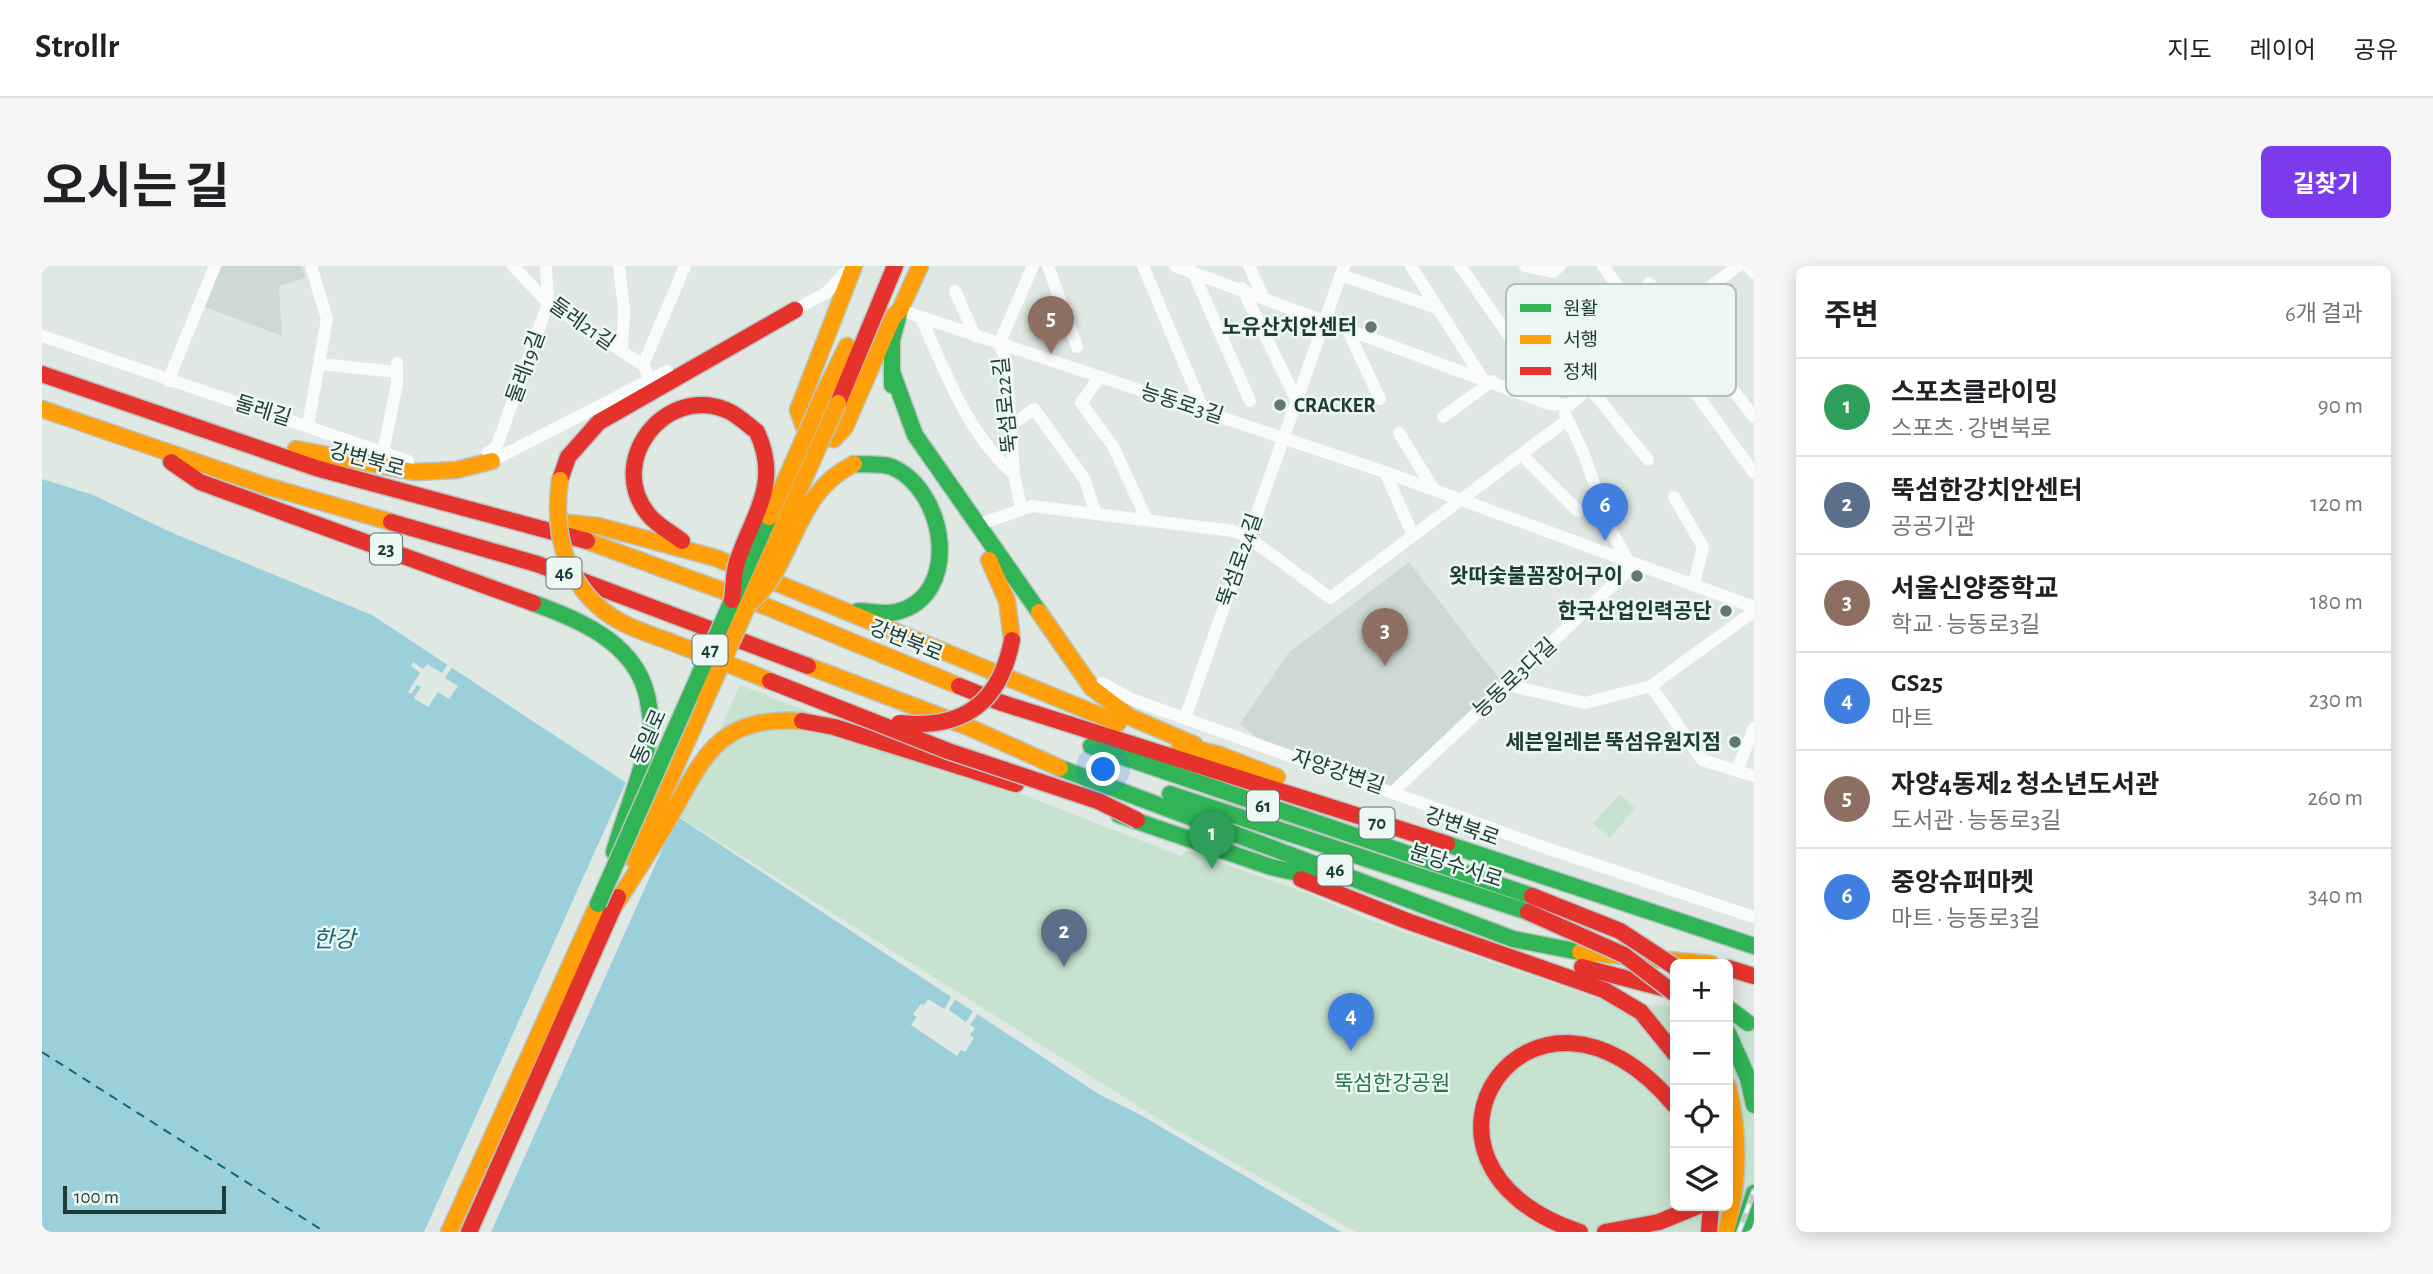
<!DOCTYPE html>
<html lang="ko">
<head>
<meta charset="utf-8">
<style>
	:root { --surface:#fff; --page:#f6f6f6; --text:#202124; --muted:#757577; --line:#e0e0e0; --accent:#7c3aed }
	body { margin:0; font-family:"Alegreya Sans","Noto Sans KR",sans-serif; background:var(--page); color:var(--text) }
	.controls { position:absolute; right:21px; bottom:21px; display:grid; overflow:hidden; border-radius:10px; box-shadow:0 4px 18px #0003 }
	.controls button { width:63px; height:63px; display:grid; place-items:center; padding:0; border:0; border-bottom:2px solid var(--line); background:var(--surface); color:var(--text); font:35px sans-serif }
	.scale { position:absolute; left:21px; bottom:18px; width:163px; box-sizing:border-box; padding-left:7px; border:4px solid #1d3c35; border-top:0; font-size:19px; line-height:24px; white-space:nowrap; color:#1d3c35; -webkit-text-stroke:5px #edf7f3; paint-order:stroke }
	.you { position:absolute; left:1062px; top:504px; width:24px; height:24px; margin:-18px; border:5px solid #fff; border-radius:50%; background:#1a73e8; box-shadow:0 0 0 10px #1a73e833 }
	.badge { display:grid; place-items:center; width:46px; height:46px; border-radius:50%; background:var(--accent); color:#fff; font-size:23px; font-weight:700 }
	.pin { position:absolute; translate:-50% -58px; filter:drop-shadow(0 2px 4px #0008) }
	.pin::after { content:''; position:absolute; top:37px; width:24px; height:21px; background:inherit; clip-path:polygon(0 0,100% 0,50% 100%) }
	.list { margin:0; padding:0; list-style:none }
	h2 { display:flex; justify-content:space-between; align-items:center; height:91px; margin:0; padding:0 28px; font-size:30px }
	h2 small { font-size:23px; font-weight:400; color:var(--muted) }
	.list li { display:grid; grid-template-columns:46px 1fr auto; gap:21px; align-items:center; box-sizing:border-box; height:98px; padding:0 28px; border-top:2px solid var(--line) }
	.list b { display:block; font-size:26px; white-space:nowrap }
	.list p { margin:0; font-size:23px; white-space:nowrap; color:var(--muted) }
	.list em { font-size:23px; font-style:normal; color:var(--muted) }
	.icon { flex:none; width:38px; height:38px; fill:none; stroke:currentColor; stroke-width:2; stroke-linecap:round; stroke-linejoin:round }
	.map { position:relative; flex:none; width:1712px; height:966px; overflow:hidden; border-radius:10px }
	header { display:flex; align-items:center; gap:42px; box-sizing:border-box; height:98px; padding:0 35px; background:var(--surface); border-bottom:2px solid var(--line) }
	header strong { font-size:33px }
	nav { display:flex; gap:38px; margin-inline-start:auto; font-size:24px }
	.intro { display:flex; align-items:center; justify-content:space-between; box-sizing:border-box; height:168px; padding:0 42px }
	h1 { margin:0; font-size:49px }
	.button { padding:18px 32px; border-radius:10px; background:var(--accent); color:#fff; font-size:24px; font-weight:700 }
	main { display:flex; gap:42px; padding:0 42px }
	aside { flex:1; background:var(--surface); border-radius:10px; box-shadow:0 4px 18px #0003 }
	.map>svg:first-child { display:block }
</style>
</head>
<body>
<header>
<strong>Strollr</strong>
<nav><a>지도</a><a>레이어</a><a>공유</a></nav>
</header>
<div class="intro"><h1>오시는 길</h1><a class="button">길찾기</a></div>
<main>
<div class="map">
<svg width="1712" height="966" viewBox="0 0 1712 966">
	<rect width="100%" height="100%" fill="#e0e8e4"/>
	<g fill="#cddad4">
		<polygon points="179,0 259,0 264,12 237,20 240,70 163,41"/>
		<polygon points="1367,296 1459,415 1346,523 1235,488 1198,458 1247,386"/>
	</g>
	<g fill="#c7e3d0">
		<polygon points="698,419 1139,590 1145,584 1267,628 1325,653 1571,738 1633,740 1633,940 1686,940 1686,750 1712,760 1712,966 1314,966 1128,860 638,551"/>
		<polygon points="1578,528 1593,542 1568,572 1551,557"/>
	</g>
	<polygon fill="#9bd0db" points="0,213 51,229 133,268 330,349 1058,829 1095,847 1299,966 0,966"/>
	<g fill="#e0e8e4">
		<polygon points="408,395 412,398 403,412 416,420 407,433 396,426 386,441 372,432 379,421 375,419 369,428 366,426 378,407 369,400 371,396 381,403 385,398 400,407"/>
		<polygon points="585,514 636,548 449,966 382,966"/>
		<polygon points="910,730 914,732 907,744 924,756 932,744 936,747 928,759 933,762 928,769 932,772 923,786 919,784 915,790 869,759 875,751 871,748 879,738 882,739 886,733 902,743"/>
	</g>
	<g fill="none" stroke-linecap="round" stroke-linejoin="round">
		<polyline stroke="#11677d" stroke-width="2" stroke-dasharray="9 7" stroke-linecap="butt" points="0,786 283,966"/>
		<defs>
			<g id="fast">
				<polyline points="850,106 873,169 997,346"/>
				<polyline points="850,119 850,74 858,44"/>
				<path d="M812 198C823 199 839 197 850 201 904 224 921 330 854 346 843 349 827 345 816 345"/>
				<path d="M491 337C543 356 600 380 607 441 608 448 610 456 609 462 603 500 583 548 572 586"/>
				<polyline points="1049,480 1490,630"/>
				<polyline points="1018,502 1471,673 1538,686"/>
				<polyline points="1128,528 1486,646"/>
				<polyline points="1077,549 1229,601 1278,612"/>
				<polyline points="1405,578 1712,680"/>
				<polyline points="1686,742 1706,757"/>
				<polyline points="1686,767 1706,812 1712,839"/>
				<polyline points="1700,966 1712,927"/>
			</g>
			<g id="slow">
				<polyline points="812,0 756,144 762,161 773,168 792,173 803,161 851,51 858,44 878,0"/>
				<polyline points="781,129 805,80"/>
				<polyline points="0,143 224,220 349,256"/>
				<polyline points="254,183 372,206 414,204 450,195"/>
				<polyline points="518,256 556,260 674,292 1076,457"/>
				<polyline points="545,275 728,342 917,420"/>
				<polyline points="947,294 965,335 970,374"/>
				<polyline points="997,346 1050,422 1088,451 1153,479"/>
				<polyline points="766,400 929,462 1018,502"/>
				<polyline points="1138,479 1178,489 1235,511"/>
				<polyline points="592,594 663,435"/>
				<path d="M570 644C588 615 608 586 625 556 662 492 673 450 760 455"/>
				<polyline points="1538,686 1669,698"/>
				<polyline points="407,966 556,638"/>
				<path d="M1684 966C1697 916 1698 870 1686 820"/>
			</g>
			<g id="jam">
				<polyline points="0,108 274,202 545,275"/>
				<polyline points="796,137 853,0"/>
				<polyline points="129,196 158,216 491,337"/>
				<polyline points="518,214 526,191 557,156 753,44"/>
				<polyline points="349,256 495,298 766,400"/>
				<path d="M640 275C630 267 614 259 606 248 564 196 622 119 684 144 695 148 706 159 715 166"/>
				<polyline points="917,420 957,436 1405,578"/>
				<polyline points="760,455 792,461 974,518"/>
				<polyline points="1259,613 1365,655 1562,724 1599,746 1633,788"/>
				<polyline points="1540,701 1632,725"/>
				<polyline points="1686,702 1712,710"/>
				<polyline points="427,966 576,631"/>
				<path d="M1538 966C1332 898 1490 667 1633 840"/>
				<polyline points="1563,966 1617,956 1656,940"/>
				<polyline points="1667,966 1669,940"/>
			</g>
		</defs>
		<use href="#fast" stroke="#bac5c2" stroke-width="19"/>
		<use href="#slow" stroke="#bac5c2" stroke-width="19"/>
		<use href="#jam" stroke="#bac5c2" stroke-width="19"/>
		<g stroke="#fafcfb" stroke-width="12">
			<polyline points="471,0 506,37 601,99 608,114"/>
			<polyline points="504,0 506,37 454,182 446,186 450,195 625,105"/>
			<polyline points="577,0 582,44 580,86"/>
			<polyline points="1006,0 1035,81"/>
			<polyline points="1101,0 1162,145"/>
			<polyline points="1133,0 1507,138 1528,139 1607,66 1696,0"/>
			<polyline points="1207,0 1221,30"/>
			<polyline points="1369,0 1440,112"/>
			<polyline points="1418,0 1515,138"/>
			<polyline points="1483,0 1511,6 1518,0"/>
			<polyline points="1561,0 1712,207"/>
			<polyline points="1706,0 1712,7"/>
			<polyline points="1151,6 1208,135"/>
			<polyline points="1299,9 1395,42"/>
			<polyline points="1607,17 1712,151"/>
			<polyline points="1200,22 1256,137"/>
			<polyline points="913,25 933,70"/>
			<polyline points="1531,28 1581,89"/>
			<polyline points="858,44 1343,206 1712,341"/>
			<polyline points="749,46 784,27 804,6"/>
			<path d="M879 52C903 105 926 169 972 208"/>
			<polyline points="1306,65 1338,133"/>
			<polyline points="0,70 366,195"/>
			<polyline points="277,98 355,106"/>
			<polyline points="601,99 643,0"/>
			<polyline points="1058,111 1039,137 1071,180 1104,252"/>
			<polyline points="126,115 173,0"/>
			<polyline points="1547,121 1606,194"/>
			<polyline points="1523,148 1541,186 1569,264 1586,295"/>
			<polyline points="1401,151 1450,115"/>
			<polyline points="266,159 285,53 269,0"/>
			<polyline points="968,160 992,143 1043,214 1053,245"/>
			<polyline points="1357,167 1392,224"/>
			<polyline points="341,187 355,118 355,97"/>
			<polyline points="1481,190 1536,245"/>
			<polyline points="1343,206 1371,269"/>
			<polyline points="1632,231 1661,281 1652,318"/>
			<polyline points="979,242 972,208 964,94 957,78 991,0"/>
			<polyline points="935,259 990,240 1191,265 1206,271 1288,332 1525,154"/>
			<polyline points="1060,417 1089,433 1507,583 1712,651"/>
			<polyline points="1466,419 1543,437 1609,420 1660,494 1712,510"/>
			<polyline points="1609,420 1712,345"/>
			<polyline points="1143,452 1302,0"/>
			<polyline points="1695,504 1712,462"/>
			<polyline points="1352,525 1593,298"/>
		</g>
		<use href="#fast" stroke="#30b455" stroke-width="16"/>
		<use href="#slow" stroke="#ff9f0a" stroke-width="16"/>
		<use href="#jam" stroke="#e5322d" stroke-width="16"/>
		<defs>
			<polyline id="rail" points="1697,966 1712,925"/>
		</defs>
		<use href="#rail" stroke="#c5cac9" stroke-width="6"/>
		<use href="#rail" stroke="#edf7f3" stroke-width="3.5" stroke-dasharray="10" stroke-linecap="butt"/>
		<defs>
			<polyline id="fast-bridge" points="556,638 727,251"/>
			<g id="slow-bridge">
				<path d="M518 214C510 270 525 327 579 356 596 365 616 371 634 378 665 390 697 402 728 415"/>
				<polyline points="727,251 781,129"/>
				<path d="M706 339C715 330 725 321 731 310 756 268 764 221 812 198"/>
				<polyline points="663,435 796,137"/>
			</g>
			<g id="jam-bridge">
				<path d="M690 334C692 321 691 308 695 296 711 248 739 218 715 166"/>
				<polyline points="728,415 906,485 1056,535 1095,554"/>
				<path d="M857 457C921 464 958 437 970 374"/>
				<polyline points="1490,630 1578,665 1633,701"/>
				<polyline points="1486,646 1582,689 1633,728"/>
			</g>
		</defs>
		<use href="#fast-bridge" stroke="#bac5c2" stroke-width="19" stroke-linecap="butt"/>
		<use href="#slow-bridge" stroke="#bac5c2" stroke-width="19" stroke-linecap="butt"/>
		<use href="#jam-bridge" stroke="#bac5c2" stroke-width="19" stroke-linecap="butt"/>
		<use href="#fast-bridge" stroke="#30b455" stroke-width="16"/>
		<use href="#slow-bridge" stroke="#ff9f0a" stroke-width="16"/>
		<use href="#jam-bridge" stroke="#e5322d" stroke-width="16"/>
	</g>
	<g fill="#617872" stroke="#edf7f3" stroke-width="2.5">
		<circle cx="1329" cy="61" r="7"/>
		<circle cx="1238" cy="139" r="7"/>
		<circle cx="1595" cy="310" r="7"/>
		<circle cx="1684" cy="345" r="7"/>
		<circle cx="1693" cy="476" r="7"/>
	</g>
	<g text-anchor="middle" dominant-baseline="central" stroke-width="5" stroke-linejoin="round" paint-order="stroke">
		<g fill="#edf7f3" stroke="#5b746e" stroke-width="2">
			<rect x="328" y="267.5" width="32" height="31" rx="5"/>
			<rect x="504.5" y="291.5" width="35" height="31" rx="5"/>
			<rect x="650.5" y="368.5" width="35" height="31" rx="5"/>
			<rect x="1205" y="524.5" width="32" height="31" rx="5"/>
			<rect x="1317.5" y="541.5" width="35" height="31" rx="5"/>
			<rect x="1275.5" y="588.5" width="35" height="31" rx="5"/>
		</g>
		<g font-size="19" font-weight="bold" fill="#1d3c35">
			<text x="344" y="283">23</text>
			<text x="522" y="307">46</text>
			<text x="668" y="384">47</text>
			<text x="1221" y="540">61</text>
			<text x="1335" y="557">70</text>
			<text x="1293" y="604">46</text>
		</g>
		<g font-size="21" fill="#1d3c35" stroke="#edf7f3">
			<text transform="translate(540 58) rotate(35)">둘레21길</text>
			<text transform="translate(484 101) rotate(-70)">둘레19길</text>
			<text transform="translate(1140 138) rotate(18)">능동로3길</text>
			<text transform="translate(964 139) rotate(-96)">뚝섬로22길</text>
			<text transform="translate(221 145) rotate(17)">둘레길</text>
			<text transform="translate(325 194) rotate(15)">강변북로</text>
			<text transform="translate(1198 294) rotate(-71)">뚝섬로24길</text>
			<text transform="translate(864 375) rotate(22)">강변북로</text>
			<text transform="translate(1473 412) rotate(-43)">능동로3다길</text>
			<text transform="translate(607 471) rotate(-66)">동일로</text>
			<text transform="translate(1296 506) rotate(19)">자양강변길</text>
			<text transform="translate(1420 561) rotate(19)">강변북로</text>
			<text transform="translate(1414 600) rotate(18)">분당수서로</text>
		</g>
		<g font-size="21" font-weight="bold" fill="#1d3c35" stroke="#edf7f3" text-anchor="end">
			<text x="1315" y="61">노유산치안센터</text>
			<text x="1252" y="139" text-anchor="start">CRACKER</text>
			<text x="1581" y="310">왓따숯불꼼장어구이</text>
			<text x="1670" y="345">한국산업인력공단</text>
			<text x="1679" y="476">세븐일레븐 뚝섬유원지점</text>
		</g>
		<g font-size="21" fill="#237647" stroke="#edf7f3">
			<text x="1350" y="817">뚝섬한강공원</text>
		</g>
		<g font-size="23" font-style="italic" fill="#11677d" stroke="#edf7f3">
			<text x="292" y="674">한강</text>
		</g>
	</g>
	<rect x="1464" y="18" width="230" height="112" rx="10" fill="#edf7f3" stroke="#afbfba" stroke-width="2"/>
	<rect x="1478" y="38" width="31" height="8" fill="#30b455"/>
	<rect x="1478" y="69" width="31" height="9" fill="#ff9f0a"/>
	<rect x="1478" y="101" width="31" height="8" fill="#e5322d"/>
	<g font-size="19" fill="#1d3c35">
		<text x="1521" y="49">원활</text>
		<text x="1521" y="80">서행</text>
		<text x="1521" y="112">정체</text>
	</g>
</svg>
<div class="controls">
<button>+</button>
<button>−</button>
<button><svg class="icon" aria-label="locate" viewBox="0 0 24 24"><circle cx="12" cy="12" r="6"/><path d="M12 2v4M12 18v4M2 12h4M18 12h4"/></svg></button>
<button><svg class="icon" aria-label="layers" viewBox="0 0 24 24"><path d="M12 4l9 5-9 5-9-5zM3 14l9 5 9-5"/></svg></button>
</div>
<div class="scale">100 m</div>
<div class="you"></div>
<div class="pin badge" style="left:1170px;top:603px;background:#2e9e5b">1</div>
<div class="pin badge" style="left:1022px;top:701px;background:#5c6f8a">2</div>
<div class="pin badge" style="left:1343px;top:400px;background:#8d6e63">3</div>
<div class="pin badge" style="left:1309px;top:785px;background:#3f7fe0">4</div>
<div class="pin badge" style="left:1009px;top:88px;background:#8d6e63">5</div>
<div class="pin badge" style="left:1563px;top:275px;background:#3f7fe0">6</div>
</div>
<aside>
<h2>주변<small>6개 결과</small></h2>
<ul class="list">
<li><span class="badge" style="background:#2e9e5b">1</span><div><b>스포츠클라이밍</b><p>스포츠 · 강변북로</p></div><em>90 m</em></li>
<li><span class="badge" style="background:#5c6f8a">2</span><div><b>뚝섬한강치안센터</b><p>공공기관</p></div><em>120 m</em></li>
<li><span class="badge" style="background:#8d6e63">3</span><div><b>서울신양중학교</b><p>학교 · 능동로3길</p></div><em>180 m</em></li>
<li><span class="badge" style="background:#3f7fe0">4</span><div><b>GS25</b><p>마트</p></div><em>230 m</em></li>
<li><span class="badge" style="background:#8d6e63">5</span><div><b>자양4동제2 청소년도서관</b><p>도서관 · 능동로3길</p></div><em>260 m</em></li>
<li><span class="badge" style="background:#3f7fe0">6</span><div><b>중앙슈퍼마켓</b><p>마트 · 능동로3길</p></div><em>340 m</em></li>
</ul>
</aside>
</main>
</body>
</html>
